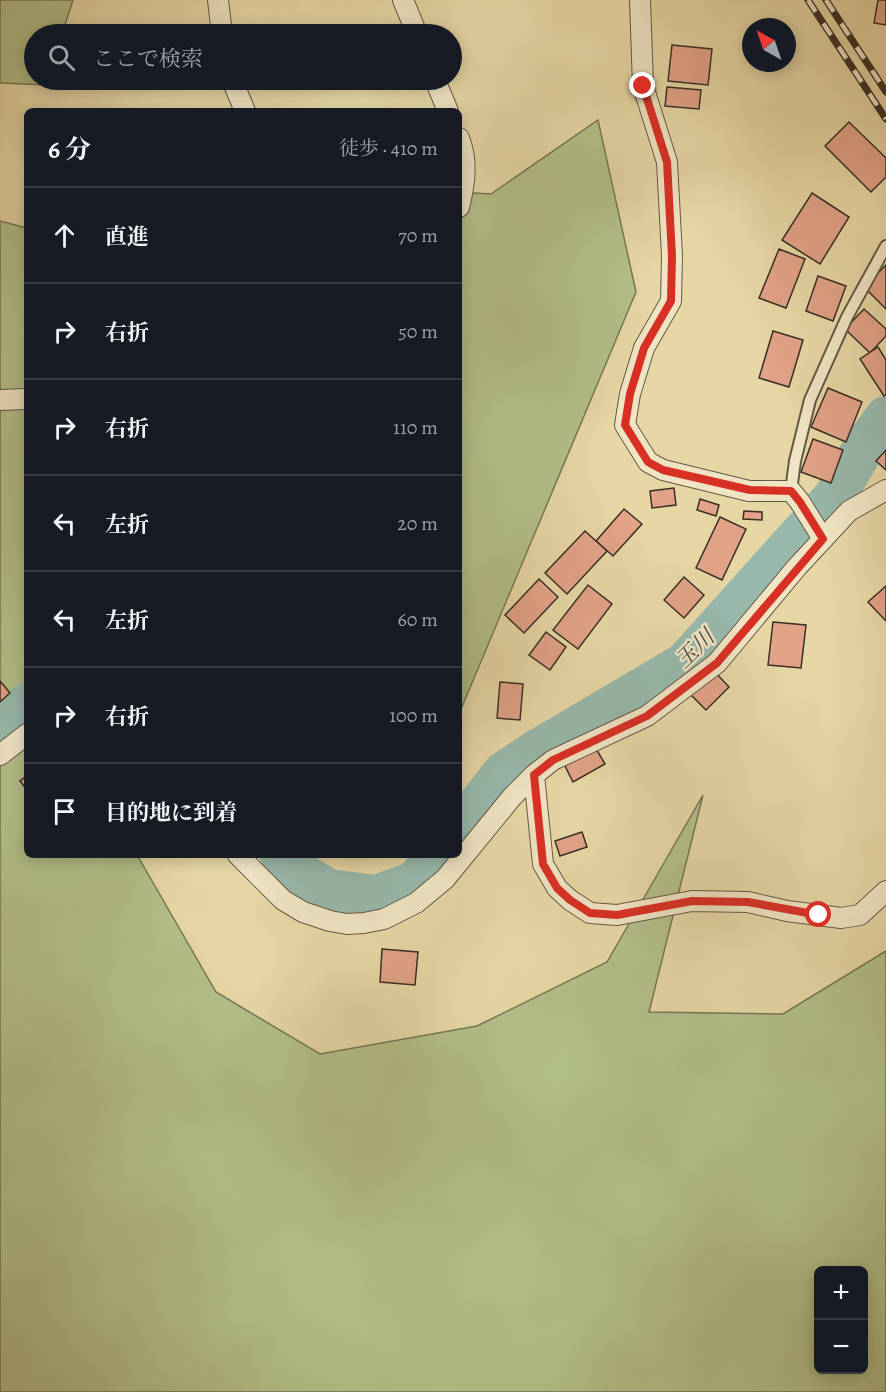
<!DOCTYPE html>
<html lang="ja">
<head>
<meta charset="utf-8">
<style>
	:root { --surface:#171b24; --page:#20242c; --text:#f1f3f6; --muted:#9ea1a6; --line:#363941 }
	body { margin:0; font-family:Alegreya,"Noto Serif JP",serif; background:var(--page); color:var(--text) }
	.controls { position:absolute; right:18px; bottom:18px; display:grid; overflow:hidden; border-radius:9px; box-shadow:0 3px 15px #0003 }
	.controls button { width:54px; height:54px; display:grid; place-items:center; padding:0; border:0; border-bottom:2px solid var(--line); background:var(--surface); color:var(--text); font:30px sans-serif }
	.compass { position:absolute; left:742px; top:18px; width:54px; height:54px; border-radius:50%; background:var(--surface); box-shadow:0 3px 15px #0003; rotate:320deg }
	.stop { position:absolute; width:18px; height:18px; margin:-14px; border:4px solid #d93025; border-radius:50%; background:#fff }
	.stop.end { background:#d93025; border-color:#fff; box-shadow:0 2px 6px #0008 }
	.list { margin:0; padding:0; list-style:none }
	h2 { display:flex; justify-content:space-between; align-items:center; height:78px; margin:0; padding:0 24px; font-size:26px }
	h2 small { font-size:20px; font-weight:400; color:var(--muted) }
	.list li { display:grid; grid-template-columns:39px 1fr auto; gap:18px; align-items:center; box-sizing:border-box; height:96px; padding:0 24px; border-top:2px solid var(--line) }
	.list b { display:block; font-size:22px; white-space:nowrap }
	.list em { font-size:20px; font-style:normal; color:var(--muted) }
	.icon { flex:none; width:33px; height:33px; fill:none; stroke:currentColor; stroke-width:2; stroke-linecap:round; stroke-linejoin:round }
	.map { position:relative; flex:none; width:886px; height:1392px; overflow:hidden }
	.search { position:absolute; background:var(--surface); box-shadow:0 3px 15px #0003; left:24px; top:24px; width:438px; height:66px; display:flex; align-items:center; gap:15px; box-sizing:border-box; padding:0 21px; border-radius:33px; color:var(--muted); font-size:22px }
	.panel { position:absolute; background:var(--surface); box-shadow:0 3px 15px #0003; left:24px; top:108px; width:438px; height:750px; border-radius:9px }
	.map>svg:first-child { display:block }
</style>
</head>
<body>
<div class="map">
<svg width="886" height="1392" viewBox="0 0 886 1392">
	<rect width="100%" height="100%" fill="#e6d6a4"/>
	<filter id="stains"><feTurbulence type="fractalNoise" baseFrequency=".00333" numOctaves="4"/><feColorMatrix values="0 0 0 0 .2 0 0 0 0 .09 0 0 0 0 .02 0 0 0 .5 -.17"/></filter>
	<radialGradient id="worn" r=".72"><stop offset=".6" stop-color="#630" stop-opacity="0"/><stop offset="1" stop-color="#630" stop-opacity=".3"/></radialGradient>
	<g fill="#b2be88" stroke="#767656" stroke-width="1.5" fill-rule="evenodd">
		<polygon points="0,0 73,0 62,34 34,34 34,80 49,80 47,85 0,83"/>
		<polygon points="598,120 636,292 459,714 459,192 491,194"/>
		<path d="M0 221 27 228V855H137L216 992 320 1054 477 1026 607 962 703 795 649 1012 783 1014 886 951V1392H0ZM818 1270H864V1370H818Z"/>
	</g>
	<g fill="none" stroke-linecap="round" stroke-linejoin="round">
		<g stroke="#97b8ab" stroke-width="42">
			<polyline points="0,726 27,704"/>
			<polyline points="459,830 503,773 536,751 685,663 835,496 866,444 886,417"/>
			<polyline points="281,855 286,865 329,890 376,896 415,882 438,855"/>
		</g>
	</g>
	<g fill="#e1a288" stroke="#392f25" stroke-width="1.5">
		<polygon points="878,0 886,0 886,25 874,23"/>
		<polygon points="672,45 712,49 708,85 668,81"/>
		<polygon points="667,87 701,90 699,109 665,106"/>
		<polygon points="849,122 886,158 886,177 871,192 825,146"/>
		<polygon points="812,193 849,217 820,264 782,240"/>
		<polygon points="779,249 805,259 786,308 759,298"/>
		<polygon points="886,265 886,309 864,287"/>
		<polygon points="818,276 846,286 833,321 806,311"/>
		<polygon points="864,309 886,329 886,336 870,353 845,329"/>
		<polygon points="773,331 803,340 789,387 759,378"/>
		<polygon points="878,347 886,360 886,395 884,396 860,359"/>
		<polygon points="828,388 862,402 846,442 811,427"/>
		<polygon points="813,439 843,450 831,483 801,472"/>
		<polygon points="886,450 886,470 876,461"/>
		<polygon points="674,488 676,505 652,508 650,491"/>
		<polygon points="700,499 719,505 716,516 697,510"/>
		<polygon points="624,509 642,524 613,556 596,541"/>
		<polygon points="744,511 762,512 762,520 743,519"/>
		<polygon points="720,517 746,529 722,580 696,568"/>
		<polygon points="585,531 607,551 567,594 545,573"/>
		<polygon points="684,577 704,595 684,618 664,600"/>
		<polygon points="539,579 558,597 524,633 505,615"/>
		<polygon points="588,585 612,604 578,649 553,630"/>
		<polygon points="886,586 886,621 868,602"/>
		<polygon points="773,622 806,625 801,668 768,665"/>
		<polygon points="546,632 566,647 550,670 529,655"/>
		<polygon points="715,672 729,687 706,710 691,695"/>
		<polygon points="0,681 10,693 0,702"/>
		<polygon points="500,682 523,684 520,720 497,718"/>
		<polygon points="595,747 605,764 573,782 564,764"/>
		<polygon points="27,776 27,790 20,781"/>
		<polygon points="582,832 587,847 560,856 555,841"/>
		<polygon points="382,949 418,952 415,985 380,982"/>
	</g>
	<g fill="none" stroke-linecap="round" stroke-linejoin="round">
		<defs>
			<polyline id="lane" points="791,491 795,461 810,400 847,317 886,246"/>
			<g id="street">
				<polyline points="218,0 222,34"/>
				<polyline points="403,0 417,34"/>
				<polyline points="640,0 643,86 667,162 672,256 671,301 644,348 630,394 625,425 648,462 663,470 749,491 791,491 800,502 823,539"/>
				<polyline points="232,80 245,111"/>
				<polyline points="435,80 448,111"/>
				<path d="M459 138C468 161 465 183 459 207"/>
				<polyline points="0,400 27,399"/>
				<polyline points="0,755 27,734"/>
				<polyline points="534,775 543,864 557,888 570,900 590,913 617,915 692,901 748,902 787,911 841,918 860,915 886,891"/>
				<polyline points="238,855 283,900 303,912 330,921 347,924 364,923 384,919 416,903 445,879 512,797 534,775 553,760 647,716 717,663 797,567 849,511 886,490"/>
			</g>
		</defs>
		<use href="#lane" stroke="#645945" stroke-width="14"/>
		<use href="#street" stroke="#645945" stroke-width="22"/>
		<use href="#lane" stroke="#efe4c4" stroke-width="10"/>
		<use href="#street" stroke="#efe4c4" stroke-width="20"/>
		<defs>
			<g id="rail">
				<polyline points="808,0 886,119"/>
				<polyline points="826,0 886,92"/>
			</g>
		</defs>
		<use href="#rail" stroke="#392f25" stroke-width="7"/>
		<use href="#rail" stroke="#efe4c4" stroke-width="4.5" stroke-dasharray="14" stroke-linecap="butt"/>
	</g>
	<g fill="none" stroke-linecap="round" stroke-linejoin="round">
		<polyline stroke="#d93025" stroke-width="8" points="643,86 667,162 672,256 671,301 644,348 630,394 625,425 648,462 663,470 750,490 791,491 800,502 823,539 717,663 647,716 553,760 534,775 543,864 557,888 570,900 590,913 617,915 692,901 748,902 819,915"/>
	</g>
	<g text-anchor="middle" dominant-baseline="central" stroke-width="5" stroke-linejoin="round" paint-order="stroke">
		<g font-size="22" font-style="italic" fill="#4c4a40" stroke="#efe4c4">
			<text transform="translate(695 649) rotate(-44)">玉川</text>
		</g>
	</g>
	<rect width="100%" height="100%" filter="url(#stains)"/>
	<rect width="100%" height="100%" fill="url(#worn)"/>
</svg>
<div class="controls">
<button>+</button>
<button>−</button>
</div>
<svg class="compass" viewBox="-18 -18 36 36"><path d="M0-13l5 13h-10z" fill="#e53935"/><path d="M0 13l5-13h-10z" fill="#9ea1a6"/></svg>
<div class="stop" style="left:819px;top:915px"></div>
<div class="stop end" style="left:643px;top:86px"></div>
<div class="search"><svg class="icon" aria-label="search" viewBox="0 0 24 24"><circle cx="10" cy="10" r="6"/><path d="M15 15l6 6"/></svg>ここで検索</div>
<section class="panel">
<h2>6 分<small>徒歩 · 410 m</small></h2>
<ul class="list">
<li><svg class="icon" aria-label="ahead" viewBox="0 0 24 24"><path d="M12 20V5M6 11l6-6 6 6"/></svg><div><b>直進</b></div><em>70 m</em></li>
<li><svg class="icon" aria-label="right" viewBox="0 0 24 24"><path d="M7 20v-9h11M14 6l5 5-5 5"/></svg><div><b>右折</b></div><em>50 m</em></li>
<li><svg class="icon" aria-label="right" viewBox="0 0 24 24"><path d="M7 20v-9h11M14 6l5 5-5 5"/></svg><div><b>右折</b></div><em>110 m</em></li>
<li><svg class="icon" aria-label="left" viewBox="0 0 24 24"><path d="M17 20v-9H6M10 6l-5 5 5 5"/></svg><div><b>左折</b></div><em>20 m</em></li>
<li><svg class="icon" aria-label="left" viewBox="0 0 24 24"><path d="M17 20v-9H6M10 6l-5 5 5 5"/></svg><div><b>左折</b></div><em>60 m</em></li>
<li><svg class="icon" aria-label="right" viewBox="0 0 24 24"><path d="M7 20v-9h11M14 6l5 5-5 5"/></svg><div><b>右折</b></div><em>100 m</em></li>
<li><svg class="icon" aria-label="arrive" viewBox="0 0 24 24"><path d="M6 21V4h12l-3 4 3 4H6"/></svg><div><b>目的地に到着</b></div></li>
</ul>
</section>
</div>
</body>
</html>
